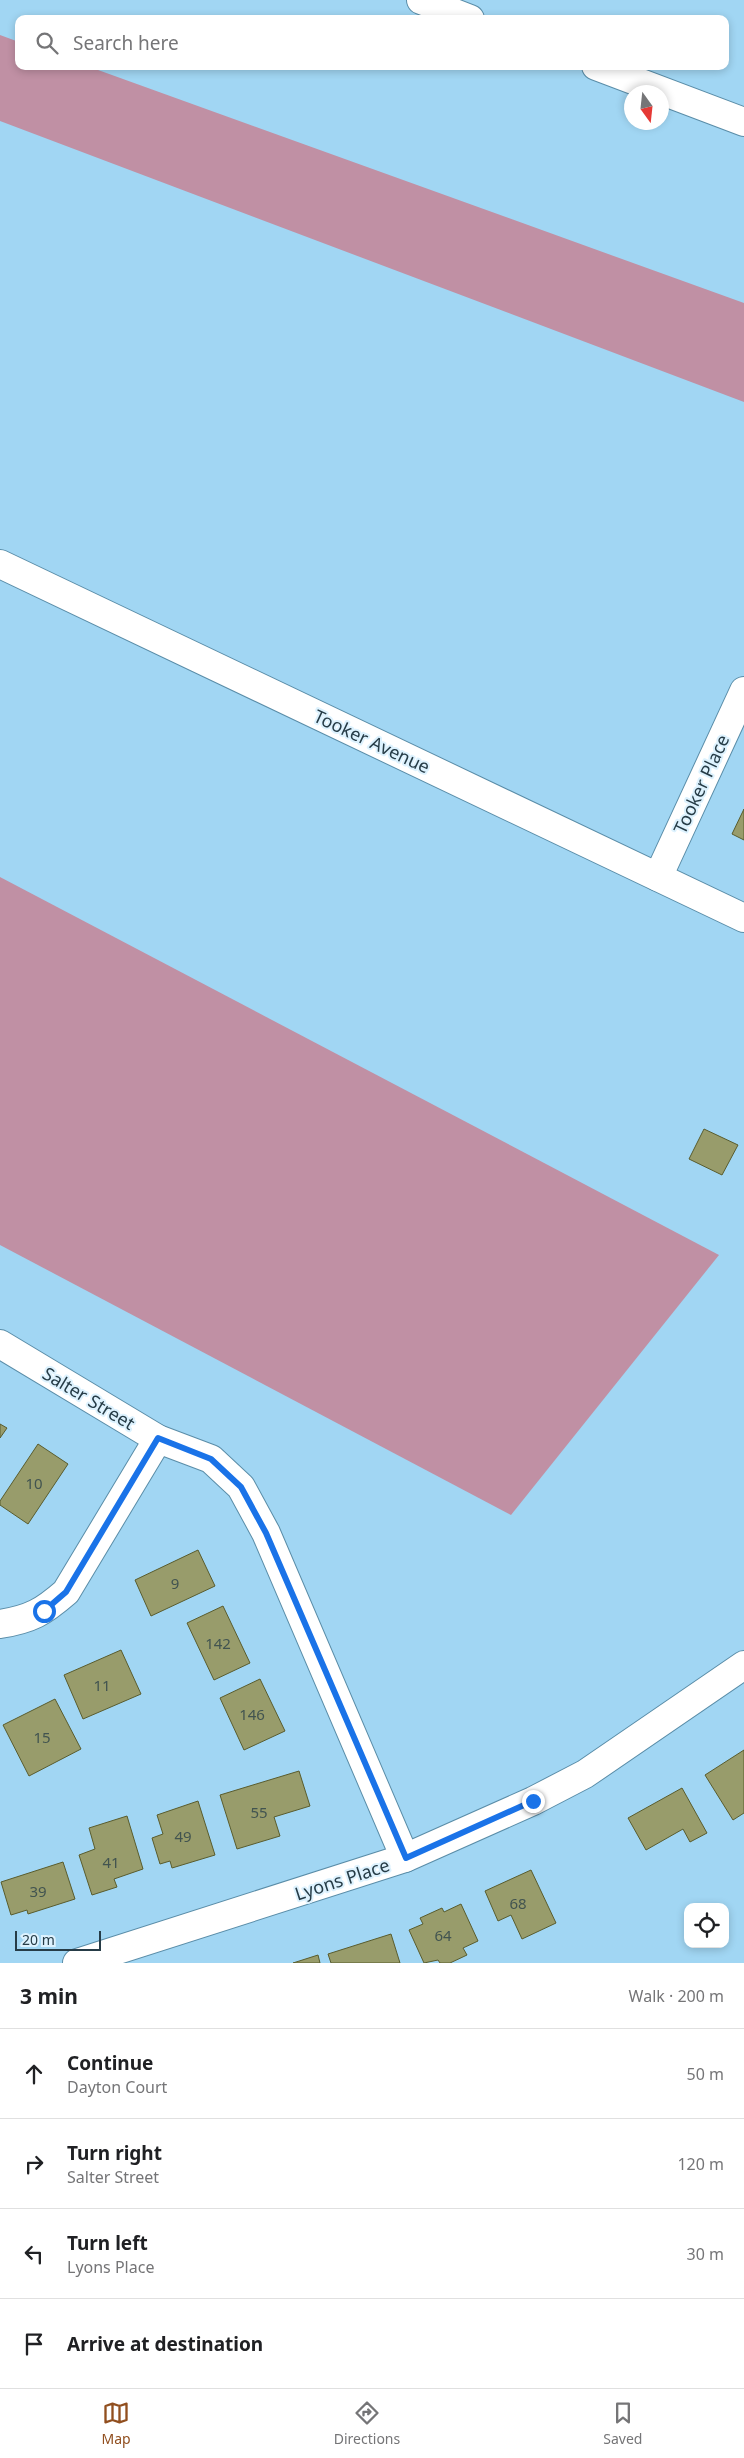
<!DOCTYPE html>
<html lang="en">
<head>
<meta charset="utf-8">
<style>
	:root { --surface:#fff; --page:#f2f2f2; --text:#202124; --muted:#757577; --line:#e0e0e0; --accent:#914f1f }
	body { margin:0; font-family:"Noto Sans",sans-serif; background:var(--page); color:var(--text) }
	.controls { position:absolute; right:15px; bottom:15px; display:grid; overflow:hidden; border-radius:10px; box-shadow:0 2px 8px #0003 }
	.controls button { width:45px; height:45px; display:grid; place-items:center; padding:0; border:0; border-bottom:1px solid var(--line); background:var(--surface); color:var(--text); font:25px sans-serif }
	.compass { position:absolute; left:624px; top:85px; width:45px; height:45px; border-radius:50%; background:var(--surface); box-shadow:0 2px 8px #0003; rotate:165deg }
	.scale { position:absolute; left:15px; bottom:12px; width:86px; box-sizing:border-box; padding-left:5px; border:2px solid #263c47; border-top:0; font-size:14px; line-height:18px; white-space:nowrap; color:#263c47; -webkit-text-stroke:4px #ddf2fe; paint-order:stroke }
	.stop { position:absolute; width:15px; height:15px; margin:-11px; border:4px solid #1a73e8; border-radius:50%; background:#fff }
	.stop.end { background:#1a73e8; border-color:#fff; box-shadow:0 1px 5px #0008 }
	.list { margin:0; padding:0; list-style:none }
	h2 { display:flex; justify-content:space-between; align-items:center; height:65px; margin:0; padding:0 20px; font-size:21px }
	h2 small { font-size:16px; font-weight:400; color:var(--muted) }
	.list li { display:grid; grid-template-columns:32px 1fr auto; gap:15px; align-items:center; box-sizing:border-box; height:90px; padding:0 20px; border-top:1px solid var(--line) }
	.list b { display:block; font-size:19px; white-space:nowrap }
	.list p { margin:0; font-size:16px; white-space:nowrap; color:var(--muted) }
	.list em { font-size:16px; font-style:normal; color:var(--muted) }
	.icon { flex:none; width:28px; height:28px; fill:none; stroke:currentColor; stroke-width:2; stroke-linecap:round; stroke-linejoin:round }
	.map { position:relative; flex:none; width:744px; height:1963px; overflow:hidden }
	.search { position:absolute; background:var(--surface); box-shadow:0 2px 8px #0003; left:15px; right:15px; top:15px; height:55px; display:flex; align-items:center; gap:12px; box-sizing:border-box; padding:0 18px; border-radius:10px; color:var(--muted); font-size:19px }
	.sheet { height:425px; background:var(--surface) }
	nav { display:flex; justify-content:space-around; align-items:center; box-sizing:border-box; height:70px; border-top:1px solid var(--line); background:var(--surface); font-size:14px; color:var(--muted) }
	nav a { display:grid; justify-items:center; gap:2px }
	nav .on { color:var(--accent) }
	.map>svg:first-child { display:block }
</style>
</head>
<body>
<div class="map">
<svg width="744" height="1963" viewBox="0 0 744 1963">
	<rect width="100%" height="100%" fill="#a1d6f3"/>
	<g fill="#c090a4">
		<polygon points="0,35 19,42 19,66 87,66 744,303 744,402 0,121"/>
		<polygon points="0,877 719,1255 511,1515 0,1245"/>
	</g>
	<g fill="#989c6b" stroke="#595c2d">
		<polygon points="744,809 744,840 732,834"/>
		<polygon points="704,1129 738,1145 722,1175 689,1159"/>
		<polygon points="0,1424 7,1428 0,1438"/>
		<polygon points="38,1444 68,1464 28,1524 0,1505 0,1501"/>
		<polygon points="198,1550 215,1586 151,1616 135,1580"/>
		<polygon points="223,1606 250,1663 214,1680 187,1623"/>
		<polygon points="121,1650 141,1694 83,1719 64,1675"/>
		<polygon points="260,1679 285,1731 244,1750 220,1698"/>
		<polygon points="55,1699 81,1749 29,1776 3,1725"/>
		<polygon points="744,1750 744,1813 733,1820 705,1775"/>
		<polygon points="299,1771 310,1806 274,1817 280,1836 237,1849 220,1795"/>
		<polygon points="682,1788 707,1833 690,1842 683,1829 646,1850 628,1818"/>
		<polygon points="198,1801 215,1855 172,1868 170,1861 160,1864 152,1838 163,1834 157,1815"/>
		<polygon points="127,1816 143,1869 114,1879 117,1887 92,1895 79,1855 95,1849 89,1828"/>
		<polygon points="63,1862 75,1899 28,1914 27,1910 11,1915 1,1882"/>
		<polygon points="531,1870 556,1923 522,1939 511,1915 498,1921 485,1891"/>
		<polygon points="461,1904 478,1941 463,1948 467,1955 450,1963 440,1963 438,1960 424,1963 409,1930 423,1924 420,1918 442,1908 444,1912"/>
		<polygon points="391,1934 400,1963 331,1963 328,1954"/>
		<polygon points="318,1955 320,1963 293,1963"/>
	</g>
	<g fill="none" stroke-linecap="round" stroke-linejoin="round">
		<defs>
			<g id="minor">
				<polyline points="421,0 470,19"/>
				<polyline points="596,66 744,122"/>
				<polyline points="0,564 744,918"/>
				<polyline points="658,877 744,691"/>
				<polyline points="0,1344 158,1439 211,1459 241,1487 266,1533 405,1858"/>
				<path d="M0 1624C31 1619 43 1612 66 1592L158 1439"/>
				<polyline points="77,1963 405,1858 533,1801 585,1774 744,1665"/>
			</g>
		</defs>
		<use href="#minor" stroke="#5a8da8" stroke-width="30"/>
		<use href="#minor" stroke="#fff" stroke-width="28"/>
	</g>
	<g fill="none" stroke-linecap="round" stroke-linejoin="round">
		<polyline stroke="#1a73e8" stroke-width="6" points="44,1611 66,1592 158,1438 211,1459 241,1487 266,1533 406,1858 533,1801"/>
	</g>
	<g text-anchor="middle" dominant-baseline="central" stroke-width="4" stroke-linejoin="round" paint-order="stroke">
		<g font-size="15" fill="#425450">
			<text x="34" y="1483">10</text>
			<text x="175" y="1583">9</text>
			<text x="218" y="1643">142</text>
			<text x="102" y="1685">11</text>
			<text x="252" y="1714">146</text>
			<text x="42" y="1737">15</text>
			<text x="259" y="1812">55</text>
			<text x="183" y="1836">49</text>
			<text x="111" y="1862">41</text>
			<text x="38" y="1891">39</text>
			<text x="518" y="1903">68</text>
			<text x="443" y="1935">64</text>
		</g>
		<g font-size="18" fill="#263c47" stroke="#ddf2fe">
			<text transform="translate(372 741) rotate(25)">Tooker Avenue</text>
			<text transform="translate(701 784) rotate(-65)">Tooker Place</text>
			<text transform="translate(89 1398) rotate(31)">Salter Street</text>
			<text transform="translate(342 1879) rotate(-18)">Lyons Place</text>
		</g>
	</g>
</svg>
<div class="controls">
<button><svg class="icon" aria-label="locate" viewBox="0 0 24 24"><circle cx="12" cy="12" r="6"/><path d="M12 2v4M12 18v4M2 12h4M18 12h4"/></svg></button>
</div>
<svg class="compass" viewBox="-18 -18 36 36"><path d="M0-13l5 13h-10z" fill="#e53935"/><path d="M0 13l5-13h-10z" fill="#757577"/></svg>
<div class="scale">20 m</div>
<div class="stop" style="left:44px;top:1611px"></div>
<div class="stop end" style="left:533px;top:1801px"></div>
<div class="search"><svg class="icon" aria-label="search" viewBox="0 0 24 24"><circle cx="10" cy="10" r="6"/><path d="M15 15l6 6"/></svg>Search here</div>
</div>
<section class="sheet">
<h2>3 min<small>Walk · 200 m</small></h2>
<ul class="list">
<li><svg class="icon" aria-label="ahead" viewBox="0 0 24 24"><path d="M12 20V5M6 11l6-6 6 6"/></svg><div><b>Continue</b><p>Dayton Court</p></div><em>50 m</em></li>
<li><svg class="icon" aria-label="right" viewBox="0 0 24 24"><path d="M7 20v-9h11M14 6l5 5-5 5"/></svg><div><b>Turn right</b><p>Salter Street</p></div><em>120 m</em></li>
<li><svg class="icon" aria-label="left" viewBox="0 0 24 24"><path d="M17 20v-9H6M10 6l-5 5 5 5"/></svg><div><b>Turn left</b><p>Lyons Place</p></div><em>30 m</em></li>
<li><svg class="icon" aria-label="arrive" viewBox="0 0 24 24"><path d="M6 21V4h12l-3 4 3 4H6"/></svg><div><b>Arrive at destination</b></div></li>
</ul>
</section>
<nav>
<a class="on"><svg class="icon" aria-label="map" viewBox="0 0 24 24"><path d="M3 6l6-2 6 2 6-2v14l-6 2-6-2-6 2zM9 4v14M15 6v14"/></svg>Map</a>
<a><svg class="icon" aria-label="directions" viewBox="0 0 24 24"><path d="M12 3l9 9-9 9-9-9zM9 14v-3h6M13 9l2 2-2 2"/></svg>Directions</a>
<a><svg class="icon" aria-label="saved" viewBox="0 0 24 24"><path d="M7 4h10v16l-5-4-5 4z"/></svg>Saved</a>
</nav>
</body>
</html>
